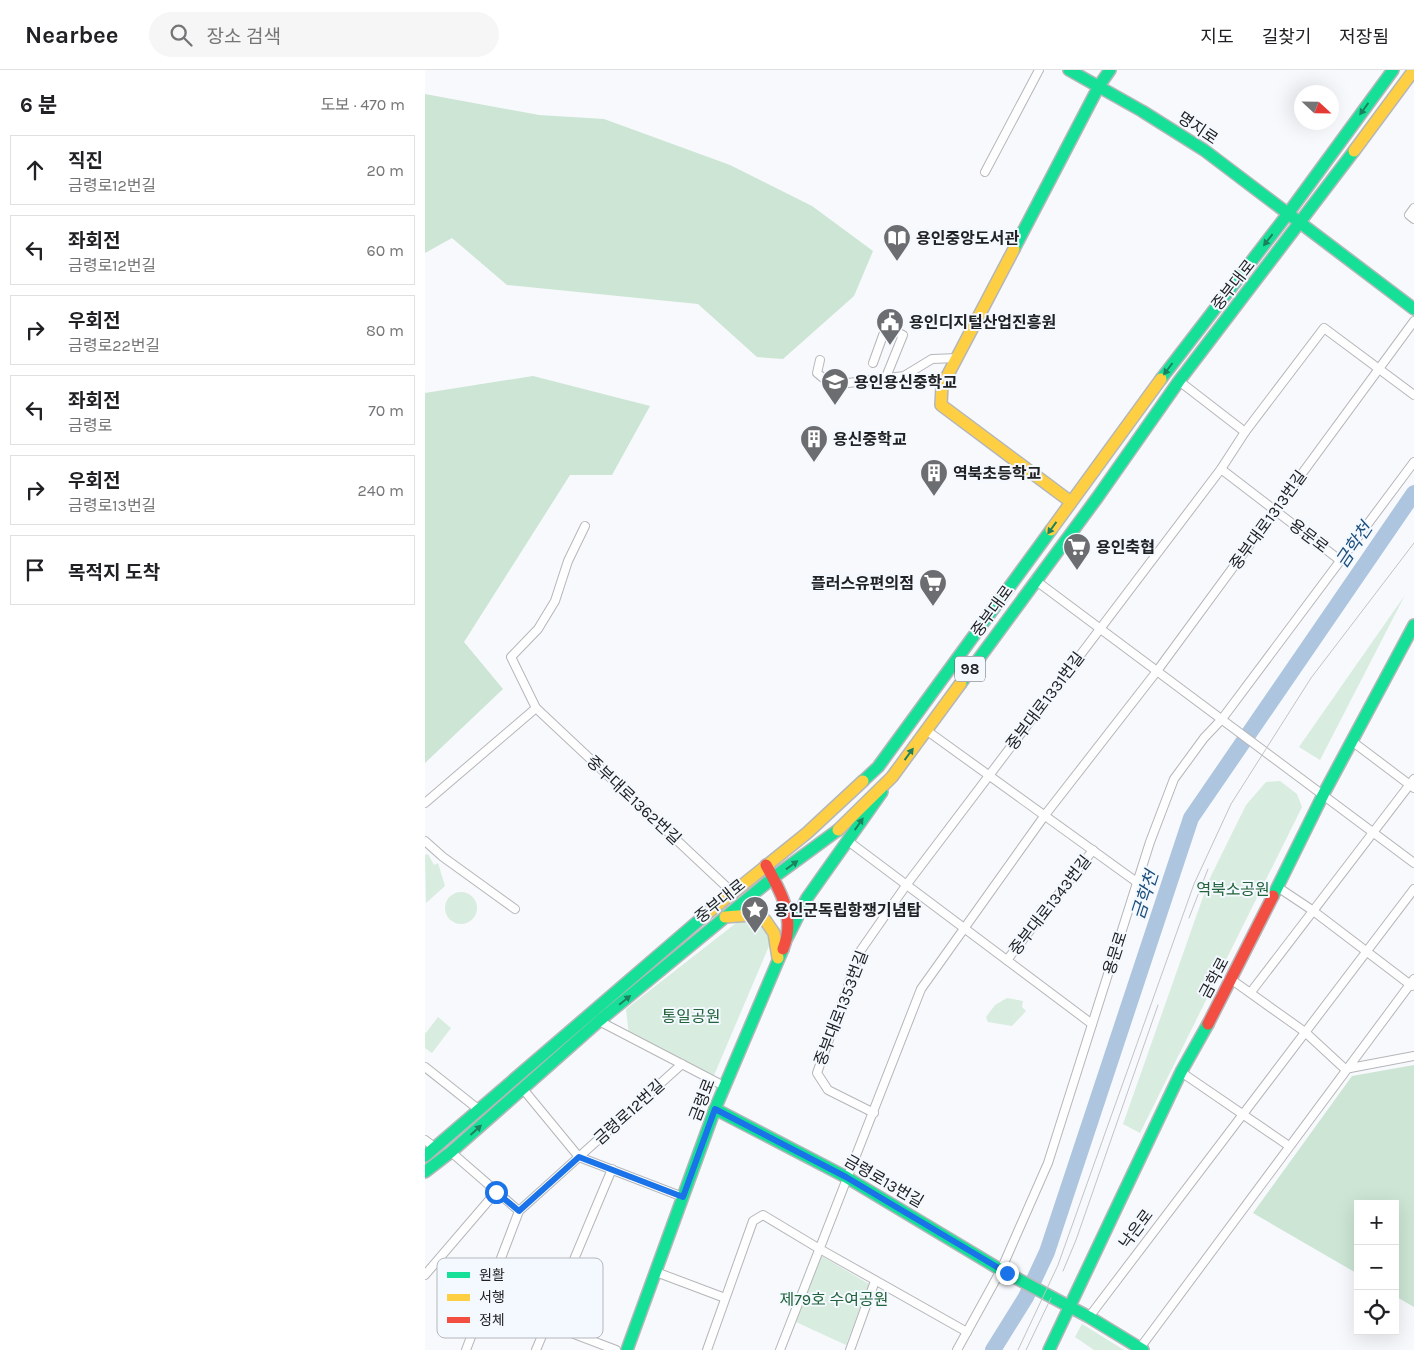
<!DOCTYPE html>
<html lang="ko">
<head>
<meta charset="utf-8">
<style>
	:root { --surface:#fff; --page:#f6f6f6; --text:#202124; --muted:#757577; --line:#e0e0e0 }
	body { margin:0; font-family:Karla,"Noto Sans KR",sans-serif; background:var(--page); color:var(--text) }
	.controls { position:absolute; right:15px; bottom:15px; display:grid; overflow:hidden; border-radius:0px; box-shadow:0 5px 20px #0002 }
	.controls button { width:45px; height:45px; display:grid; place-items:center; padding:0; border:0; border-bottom:1px solid var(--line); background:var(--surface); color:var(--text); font:25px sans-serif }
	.compass { position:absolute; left:869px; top:15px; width:45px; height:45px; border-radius:50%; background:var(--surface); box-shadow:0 5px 20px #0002; rotate:112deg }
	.stop { position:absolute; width:15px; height:15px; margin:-11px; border:4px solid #1a73e8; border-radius:50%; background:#fff }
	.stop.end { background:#1a73e8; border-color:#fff; box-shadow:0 1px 5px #0008 }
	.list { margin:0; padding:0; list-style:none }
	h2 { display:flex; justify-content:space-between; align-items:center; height:65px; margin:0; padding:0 20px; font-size:21px }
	h2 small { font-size:16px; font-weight:400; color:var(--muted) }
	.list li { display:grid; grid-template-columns:32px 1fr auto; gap:15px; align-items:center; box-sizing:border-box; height:70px; margin:0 10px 10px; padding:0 10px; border:1px solid var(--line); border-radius:0px }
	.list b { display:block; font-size:19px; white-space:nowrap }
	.list p { margin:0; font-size:16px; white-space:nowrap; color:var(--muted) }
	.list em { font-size:16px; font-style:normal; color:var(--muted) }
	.icon { flex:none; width:28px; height:28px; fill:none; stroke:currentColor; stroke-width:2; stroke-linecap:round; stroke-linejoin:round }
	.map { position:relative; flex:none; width:989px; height:1280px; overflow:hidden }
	header { display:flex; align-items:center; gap:30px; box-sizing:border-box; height:70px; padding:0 25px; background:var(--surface); border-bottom:1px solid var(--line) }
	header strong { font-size:24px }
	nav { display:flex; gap:28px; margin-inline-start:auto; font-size:18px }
	.search { width:350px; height:45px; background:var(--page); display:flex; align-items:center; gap:12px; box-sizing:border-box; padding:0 18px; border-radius:28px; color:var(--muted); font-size:19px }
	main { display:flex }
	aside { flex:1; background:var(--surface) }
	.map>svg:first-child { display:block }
</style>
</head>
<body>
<header>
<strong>Nearbee</strong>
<div class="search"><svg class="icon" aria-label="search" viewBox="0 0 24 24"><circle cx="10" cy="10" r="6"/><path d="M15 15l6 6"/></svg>장소 검색</div>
<nav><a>지도</a><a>길찾기</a><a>저장됨</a></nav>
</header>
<main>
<aside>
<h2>6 분<small>도보 · 470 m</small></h2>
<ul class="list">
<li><svg class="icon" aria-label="ahead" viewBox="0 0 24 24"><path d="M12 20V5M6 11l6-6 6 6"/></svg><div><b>직진</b><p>금령로12번길</p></div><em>20 m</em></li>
<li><svg class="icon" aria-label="left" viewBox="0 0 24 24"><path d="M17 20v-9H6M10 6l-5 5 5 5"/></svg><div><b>좌회전</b><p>금령로12번길</p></div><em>60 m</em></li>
<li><svg class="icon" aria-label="right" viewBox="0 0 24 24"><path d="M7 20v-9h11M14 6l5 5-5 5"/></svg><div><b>우회전</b><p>금령로22번길</p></div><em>80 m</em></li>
<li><svg class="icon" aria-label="left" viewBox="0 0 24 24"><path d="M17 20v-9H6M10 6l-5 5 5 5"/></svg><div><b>좌회전</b><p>금령로</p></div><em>70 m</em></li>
<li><svg class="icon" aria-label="right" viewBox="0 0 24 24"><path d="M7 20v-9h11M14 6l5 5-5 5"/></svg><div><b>우회전</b><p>금령로13번길</p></div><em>240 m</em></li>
<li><svg class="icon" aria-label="arrive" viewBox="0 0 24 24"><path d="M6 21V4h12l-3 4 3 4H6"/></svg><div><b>목적지 도착</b></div></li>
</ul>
</aside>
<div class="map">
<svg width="989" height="1280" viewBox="0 0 989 1280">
	<rect width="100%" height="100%" fill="#f7f9fc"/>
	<g fill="#d8ecdf">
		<polygon points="980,525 895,690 874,677"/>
		<polygon points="855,711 872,724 877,737 715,1063 698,1054 784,810 821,735 841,712"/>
		<polygon points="3,784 9,795 13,793 20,816 1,833 0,785"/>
		<circle cx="36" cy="838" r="16"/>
		<polygon points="329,848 340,857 347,869 287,1010 204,966 201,939 315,850"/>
		<polygon points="582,928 598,931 597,937 601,941 587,956 563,952 561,947 570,935"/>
		<polygon points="13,947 26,958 7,983 0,978 0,964"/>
		<polygon points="395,1185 444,1214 421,1275 371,1252"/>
		<polygon points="657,1254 699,1280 669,1280 650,1267"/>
	</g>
	<g fill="#cce5d4">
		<polygon points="0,24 114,45 179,49 305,95 387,136 448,181 429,226 358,289 332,287 273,234 82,215 27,168 0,183"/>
		<polygon points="108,306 225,336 187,405 145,405 39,572 78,619 0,693 0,323"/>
		<polygon points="989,995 989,1237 970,1226 970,1134 933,1134 933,1204 828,1143 927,1006"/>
	</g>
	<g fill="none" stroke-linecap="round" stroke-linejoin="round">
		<polyline stroke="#adc5df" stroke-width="16" points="568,1280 601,1227 622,1182 766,748 989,423"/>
		<defs>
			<g id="street">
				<polyline points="560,102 614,0"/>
				<polyline points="989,138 984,145 989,149"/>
				<polyline points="395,290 392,303 407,315 479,306 507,289 532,288"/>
				<polyline points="448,293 461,257 478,265 461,307"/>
				<polyline points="754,311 820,362"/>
				<polyline points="796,399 916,491"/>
				<polyline points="160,456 143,491 130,531 113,559 86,587 111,638 307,822"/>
				<polyline points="610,510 989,793"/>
				<polyline points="501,660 713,813"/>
				<polyline points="928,672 989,718"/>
				<polyline points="0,733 111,638"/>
				<polyline points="0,771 18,787 90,839"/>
				<polyline points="423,771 667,954"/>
				<polyline points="854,818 887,840 987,916"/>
				<polyline points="582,890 668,780"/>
				<polyline points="807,910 880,962 920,999"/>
				<polyline points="826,922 989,709"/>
				<polyline points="174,951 299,1016"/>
				<polyline points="0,997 53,1039"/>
				<polyline points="920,999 989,986"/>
				<polyline points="756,1002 864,1076"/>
				<polyline points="98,1019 154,1087 258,1127"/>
				<polyline points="449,1043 403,1020 392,1003 436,880 482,814 796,399 820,362 899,258 989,325"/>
				<polyline points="0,1070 9,1077"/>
				<polyline points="26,1082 94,1141"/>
				<polyline points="231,1202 300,1228"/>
				<polyline points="0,1205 71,1122"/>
				<polyline points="60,1230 191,1280"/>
				<polyline points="664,1247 989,819"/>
				<polyline points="715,1278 989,909"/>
				<polyline points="41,1280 94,1141 257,994"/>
				<polyline points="111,1280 187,1099"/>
				<polyline points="282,1280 328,1151 338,1145 393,1178 542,1262"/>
				<polyline points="355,1280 496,919 620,745 732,601 989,251"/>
				<polyline points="425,1280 450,1211"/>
				<polyline points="532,1280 576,1200 623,1093 725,772 749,709 779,668 797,649 989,392"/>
			</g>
			<g id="fast">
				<polyline points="644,0 717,41 779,80 989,239"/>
				<polyline points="589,179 674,16 685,0"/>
				<polyline points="736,309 862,145 968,0"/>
				<polyline points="536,613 672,428 754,311 929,81"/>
				<polyline points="438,711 453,697 626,460"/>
				<polyline points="848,826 898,725 989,555"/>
				<polyline points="362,868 382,828 457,722"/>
				<polyline points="290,1039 421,1107 576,1200 664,1247 718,1280"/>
				<polyline points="0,1086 279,846"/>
				<polyline points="0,1102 26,1082 174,951 349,807 413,760"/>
				<polyline points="202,1280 290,1039 358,879"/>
				<polyline points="624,1280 756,1002 783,954"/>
			</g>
			<g id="slow">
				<polyline points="929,81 989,0"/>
				<polyline points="589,179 517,316 516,335 646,432"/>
				<polyline points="626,460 736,309"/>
				<polyline points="413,760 467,707 536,613"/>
				<polyline points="279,846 382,763 438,711"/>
				<polyline points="300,847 325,845 340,850 349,863 353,888"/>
			</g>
			<g id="jam">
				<path d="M341 795C356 822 371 847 358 879"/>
				<polyline points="783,954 848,826"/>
			</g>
		</defs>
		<use href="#street" stroke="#b5b6b9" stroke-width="10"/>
		<use href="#fast" stroke="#b5b6b9" stroke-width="14"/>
		<use href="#slow" stroke="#b5b6b9" stroke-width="14"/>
		<use href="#jam" stroke="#b5b6b9" stroke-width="14"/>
		<use href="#street" stroke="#fefeff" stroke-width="8"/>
		<use href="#fast" stroke="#16e098" stroke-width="11"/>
		<use href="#slow" stroke="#ffcf43" stroke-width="11"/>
		<use href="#jam" stroke="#f24e42" stroke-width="11"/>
		<g stroke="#c3c3c4" stroke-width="1">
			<polyline points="764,848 783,799"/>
			<polyline points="638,1201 651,1170 733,935"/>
			<polyline points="593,1280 633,1195 769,814 806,734 886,608 989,473"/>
			<polyline points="601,1280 626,1228"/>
		</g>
	</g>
	<defs><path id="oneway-solid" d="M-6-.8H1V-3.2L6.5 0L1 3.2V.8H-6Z" transform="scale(1.25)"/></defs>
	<g fill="#1c815e">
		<use href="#oneway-solid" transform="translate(939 39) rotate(126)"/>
		<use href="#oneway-solid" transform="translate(843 170) rotate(128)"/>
		<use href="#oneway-solid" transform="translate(743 299) rotate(127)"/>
		<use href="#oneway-solid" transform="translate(627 458) rotate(126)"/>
		<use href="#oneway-solid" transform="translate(484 684) rotate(-54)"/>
		<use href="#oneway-solid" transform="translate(434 754) rotate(-55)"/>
		<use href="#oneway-solid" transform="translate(367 795) rotate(-36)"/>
		<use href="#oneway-solid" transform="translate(200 930) rotate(-39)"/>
		<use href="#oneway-solid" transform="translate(51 1060) rotate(-42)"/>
	</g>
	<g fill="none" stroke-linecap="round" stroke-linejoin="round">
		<polyline stroke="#1a73e8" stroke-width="6" points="71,1122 94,1141 154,1087 258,1127 290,1039 421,1107 582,1203"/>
	</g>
	<defs>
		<symbol id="library-pin" viewBox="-11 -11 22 30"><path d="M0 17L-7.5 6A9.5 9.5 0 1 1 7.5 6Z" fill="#6c6d70" stroke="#f4f8ff"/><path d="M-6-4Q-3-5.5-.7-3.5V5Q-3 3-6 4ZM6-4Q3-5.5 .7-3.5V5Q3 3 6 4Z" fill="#fff"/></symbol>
		<symbol id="civic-pin" viewBox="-11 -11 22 30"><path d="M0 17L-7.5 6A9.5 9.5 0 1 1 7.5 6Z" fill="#6c6d70" stroke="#f4f8ff"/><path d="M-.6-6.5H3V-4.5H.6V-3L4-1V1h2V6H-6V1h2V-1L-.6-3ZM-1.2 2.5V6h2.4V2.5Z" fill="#fff"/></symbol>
		<symbol id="school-pin" viewBox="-11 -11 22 30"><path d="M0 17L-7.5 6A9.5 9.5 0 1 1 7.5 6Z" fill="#6c6d70" stroke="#f4f8ff"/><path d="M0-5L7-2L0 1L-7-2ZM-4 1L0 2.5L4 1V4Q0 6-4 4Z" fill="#fff"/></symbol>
		<symbol id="building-pin" viewBox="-11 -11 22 30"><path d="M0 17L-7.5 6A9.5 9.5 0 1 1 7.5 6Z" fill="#6c6d70" stroke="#f4f8ff"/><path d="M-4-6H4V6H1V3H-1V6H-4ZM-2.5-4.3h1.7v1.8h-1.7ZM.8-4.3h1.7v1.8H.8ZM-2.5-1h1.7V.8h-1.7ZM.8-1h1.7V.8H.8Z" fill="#fff"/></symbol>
		<symbol id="supermarket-pin" viewBox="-11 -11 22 30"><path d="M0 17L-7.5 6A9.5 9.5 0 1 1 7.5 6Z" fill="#6c6d70" stroke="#f4f8ff"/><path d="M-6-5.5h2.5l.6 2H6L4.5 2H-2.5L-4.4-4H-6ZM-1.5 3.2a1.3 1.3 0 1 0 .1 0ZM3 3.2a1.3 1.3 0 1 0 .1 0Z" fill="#fff"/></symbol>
		<symbol id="sight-pin" viewBox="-11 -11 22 30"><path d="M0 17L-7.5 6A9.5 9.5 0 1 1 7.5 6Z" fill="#6c6d70" stroke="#f4f8ff"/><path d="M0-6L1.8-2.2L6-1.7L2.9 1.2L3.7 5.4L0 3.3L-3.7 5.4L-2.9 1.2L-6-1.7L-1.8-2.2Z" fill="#fff"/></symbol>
	</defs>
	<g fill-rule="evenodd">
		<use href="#library-pin" x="456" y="152" width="32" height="43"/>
		<use href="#civic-pin" x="449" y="236" width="32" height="43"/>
		<use href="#school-pin" x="394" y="296" width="32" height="43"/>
		<use href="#building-pin" x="373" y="353" width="32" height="43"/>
		<use href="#building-pin" x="493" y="387" width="32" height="43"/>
		<use href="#supermarket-pin" x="636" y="461" width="32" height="43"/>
		<use href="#supermarket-pin" x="492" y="497" width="32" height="43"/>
		<use href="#sight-pin" x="314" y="824" width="32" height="43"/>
	</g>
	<g text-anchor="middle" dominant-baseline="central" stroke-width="4" stroke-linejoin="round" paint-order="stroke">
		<rect fill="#f4f8ff" stroke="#606266" stroke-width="1" x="530" y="586.5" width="30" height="25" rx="4"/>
		<g font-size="15" font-weight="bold" fill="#212224">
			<text x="545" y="599">98</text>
		</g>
		<g font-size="16" fill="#212224" stroke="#f4f8ff">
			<text transform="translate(773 58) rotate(34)">명지로</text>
			<text transform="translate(808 215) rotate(-52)">중부대로</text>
			<text transform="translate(843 450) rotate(-54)">중부대로1313번길</text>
			<text transform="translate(884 466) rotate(37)">용문로</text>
			<text transform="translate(567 541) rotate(-54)">중부대로</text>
			<text transform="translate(620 631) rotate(-53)">중부대로1331번길</text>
			<text transform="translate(209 730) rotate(43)">중부대로1362번길</text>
			<text transform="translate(295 831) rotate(-39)">중부대로</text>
			<text transform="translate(625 835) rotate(-52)">중부대로1343번길</text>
			<text transform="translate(690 883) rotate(-72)">용문로</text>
			<text transform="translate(789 908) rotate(-62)">금학로</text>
			<text transform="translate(416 938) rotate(-69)">중부대로1353번길</text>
			<text transform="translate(277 1030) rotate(-69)">금령로</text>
			<text transform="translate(204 1042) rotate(-42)">금령로12번길</text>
			<text transform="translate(459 1111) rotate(30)">금령로13번길</text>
			<text transform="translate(711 1159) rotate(-53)">낙은로</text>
		</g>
		<g font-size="16" font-weight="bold" fill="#212224" stroke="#f4f8ff" text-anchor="start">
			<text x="491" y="168">용인중앙도서관</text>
			<text x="484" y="252">용인디지털산업진흥원</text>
			<text x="429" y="312">용인용신중학교</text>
			<text x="408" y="369">용신중학교</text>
			<text x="528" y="403">역북초등학교</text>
			<text x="671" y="477">용인축협</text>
			<text x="489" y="513" text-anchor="end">플러스유편의점</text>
			<text x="349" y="840">용인군독립항쟁기념탑</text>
		</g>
		<g font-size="16" fill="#22633a" stroke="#f4f8ff">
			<text x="808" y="819">역북소공원</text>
			<text x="266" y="946">통일공원</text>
			<text x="409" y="1229">제79호 수여공원</text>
		</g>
		<g font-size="18" font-style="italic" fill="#1d4f7d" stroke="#f4f8ff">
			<text transform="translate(929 475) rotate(-56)">금학천</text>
			<text transform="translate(720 825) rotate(-72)">금학천</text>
		</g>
	</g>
	<rect x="12" y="1188" width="166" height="80" rx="8" fill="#f4f8ff" stroke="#b5b8bd" stroke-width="1"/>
	<rect x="22" y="1202" width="23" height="6" fill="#16e098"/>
	<rect x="22" y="1224" width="23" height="7" fill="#ffcf43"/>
	<rect x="22" y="1247" width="23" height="6" fill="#f24e42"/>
	<g font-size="14" fill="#212224">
		<text x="54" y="1210">원활</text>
		<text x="54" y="1232">서행</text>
		<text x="54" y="1255">정체</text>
	</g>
</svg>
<div class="controls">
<button>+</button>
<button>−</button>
<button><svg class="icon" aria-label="locate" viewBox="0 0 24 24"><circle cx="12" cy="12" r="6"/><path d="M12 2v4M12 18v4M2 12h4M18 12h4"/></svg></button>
</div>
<svg class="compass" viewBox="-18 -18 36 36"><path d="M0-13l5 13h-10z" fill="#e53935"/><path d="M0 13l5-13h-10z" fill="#757577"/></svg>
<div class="stop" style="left:71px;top:1122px"></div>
<div class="stop end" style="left:582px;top:1203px"></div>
</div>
</main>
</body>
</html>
